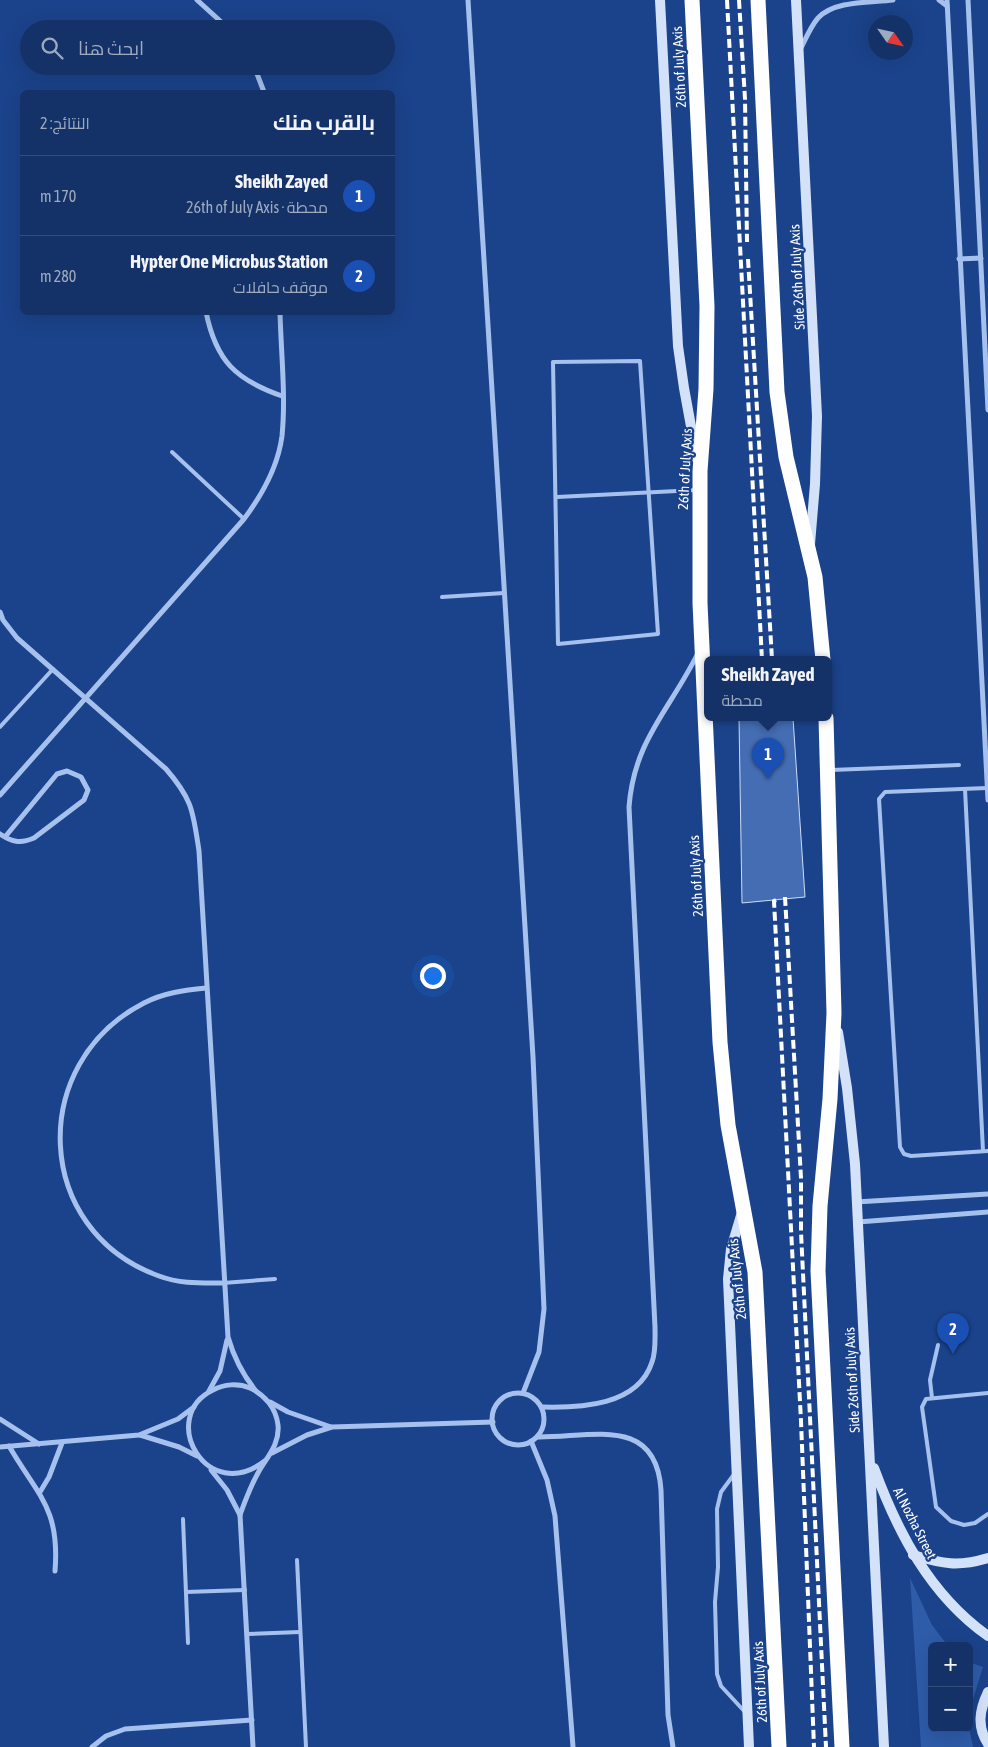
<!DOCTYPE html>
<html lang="ar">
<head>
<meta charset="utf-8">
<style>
	:root { --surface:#143268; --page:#213e71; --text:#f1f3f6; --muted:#9daac0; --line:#334d7c; --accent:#fedd63 }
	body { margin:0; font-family:"Asap Condensed",Cairo,sans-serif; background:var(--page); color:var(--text); direction:rtl }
	.controls { position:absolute; right:15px; bottom:15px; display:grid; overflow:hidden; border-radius:8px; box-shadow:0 5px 20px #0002 }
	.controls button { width:45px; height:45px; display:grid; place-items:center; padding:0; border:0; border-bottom:1px solid var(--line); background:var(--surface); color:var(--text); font:25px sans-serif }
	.compass { position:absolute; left:868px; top:15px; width:45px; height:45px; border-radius:50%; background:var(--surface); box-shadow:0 5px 20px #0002; rotate:124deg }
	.you { position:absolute; left:432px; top:975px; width:18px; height:18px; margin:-12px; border:4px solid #fff; border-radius:50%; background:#1a73e8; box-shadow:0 0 0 8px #1a73e833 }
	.badge { display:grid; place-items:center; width:32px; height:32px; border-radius:50%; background:var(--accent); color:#fff; font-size:16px; font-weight:700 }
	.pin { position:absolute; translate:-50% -41px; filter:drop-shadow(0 1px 2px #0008) }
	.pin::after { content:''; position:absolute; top:26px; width:18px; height:15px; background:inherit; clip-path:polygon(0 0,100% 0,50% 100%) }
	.popup { position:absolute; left:704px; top:656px; width:128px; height:65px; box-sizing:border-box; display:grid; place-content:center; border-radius:8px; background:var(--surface); filter:drop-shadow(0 1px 4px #0005); font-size:16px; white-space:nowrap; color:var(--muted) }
	.popup b { font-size:19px; color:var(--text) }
	.popup::after { content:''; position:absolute; left:50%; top:100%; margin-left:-10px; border:10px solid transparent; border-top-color:var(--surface) }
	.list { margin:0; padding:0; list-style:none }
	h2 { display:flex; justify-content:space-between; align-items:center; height:65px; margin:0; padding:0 20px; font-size:21px }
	h2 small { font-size:16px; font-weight:400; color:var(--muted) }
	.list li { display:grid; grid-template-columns:32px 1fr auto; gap:15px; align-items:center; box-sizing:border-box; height:80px; padding:0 20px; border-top:1px solid var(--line) }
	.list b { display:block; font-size:19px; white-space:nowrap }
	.list p { margin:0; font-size:16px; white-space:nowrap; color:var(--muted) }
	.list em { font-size:16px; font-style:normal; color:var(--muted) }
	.icon { flex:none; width:28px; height:28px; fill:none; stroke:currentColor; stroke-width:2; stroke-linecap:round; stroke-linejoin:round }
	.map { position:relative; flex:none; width:988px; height:1747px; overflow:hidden; direction:ltr }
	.search { position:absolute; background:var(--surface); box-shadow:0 5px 20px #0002; left:20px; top:20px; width:375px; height:55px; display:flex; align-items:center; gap:12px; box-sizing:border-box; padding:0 18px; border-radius:28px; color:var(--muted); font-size:19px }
	.panel { position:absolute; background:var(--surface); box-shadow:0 5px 20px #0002; left:20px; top:90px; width:375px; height:225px; border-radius:8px; direction:rtl }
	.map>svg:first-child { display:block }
</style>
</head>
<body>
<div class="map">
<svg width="988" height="1747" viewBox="0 0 988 1747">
	<rect width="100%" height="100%" fill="#1b438b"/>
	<g fill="#2e5ca9">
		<polygon points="910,1578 932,1625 948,1646 932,1646 932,1728 969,1728 973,1747 921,1747"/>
		<polygon points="969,1662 983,1667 969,1712"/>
	</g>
	<polygon fill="#446db3" stroke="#ccddf9" points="739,718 793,718 805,897 742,903"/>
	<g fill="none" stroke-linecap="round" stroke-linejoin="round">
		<g stroke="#a6c1ed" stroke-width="4">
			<polygon points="640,361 658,634 558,644 553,362"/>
			<polyline points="172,452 244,519"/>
			<polyline points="557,497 697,490"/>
			<polyline points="442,597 504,593"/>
			<polyline points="0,727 53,669"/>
			<polyline points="831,770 959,765"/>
			<polyline points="987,788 885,792 879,799 900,1147 904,1154 911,1156 988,1151"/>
			<polyline points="965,789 983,1151"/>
			<polyline points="223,1283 275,1279"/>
			<polyline points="988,1393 926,1399 922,1407 936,1507 951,1521 964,1525 975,1523 988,1514"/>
			<polyline points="932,1398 930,1380 938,1345"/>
			<polyline points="735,1473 721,1492 717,1509 718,1567 715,1602 717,1674 721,1686 745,1712"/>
			<polyline points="183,1519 188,1643"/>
			<polyline points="297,1560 306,1747"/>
			<polyline points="186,1592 245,1590"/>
			<polyline points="247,1634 300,1632"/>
		</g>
		<g stroke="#a6c1ed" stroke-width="5">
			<polyline points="197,0 229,29"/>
			<polyline points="468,0 533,1057 544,1309 539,1352 523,1393"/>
			<polyline points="939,0 947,6"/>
			<polyline points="947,0 988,800"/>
			<polyline points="968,0 988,410"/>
			<path d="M801 48C806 38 811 26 818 18 835 0 871 3 893 0"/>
			<polyline points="254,66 264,92"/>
			<polyline points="959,259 981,258"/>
			<path d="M206 312C216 361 236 380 282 396"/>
			<path d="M0 612 3 620 17 638 166 769C193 800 193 812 199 851L228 1337C234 1358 242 1374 256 1391"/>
			<path d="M0 795 244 519C262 495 278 467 282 436 286 396 281 353 280 312"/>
			<path d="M0 834C12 842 20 844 34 838L84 800 88 790 81 777 67 771 57 774 5 837"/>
			<path d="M206 988C185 990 163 993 144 1003 27 1063 33 1231 159 1276 180 1284 201 1283 223 1283"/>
			<polyline points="856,1202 988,1194"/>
			<polyline points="858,1222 988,1212"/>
			<polyline points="209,1391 220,1371 227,1340"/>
			<circle cx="518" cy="1419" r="26"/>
			<polyline points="270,1402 288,1412 331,1427"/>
			<path d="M542 1407C580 1408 638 1406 652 1362 656 1352 655 1338 655 1327L629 807C634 740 670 710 698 653"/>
			<polyline points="0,1419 39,1444"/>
			<polyline points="140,1435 179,1447 197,1456"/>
			<path d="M537 1437C590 1438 656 1414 661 1490L668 1715 673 1747"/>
			<polyline points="531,1441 547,1480 555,1516 573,1747"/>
			<path d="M9 1446C38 1496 60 1508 55 1571"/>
			<polyline points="0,1447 139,1435 178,1419 194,1407"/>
			<polyline points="272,1453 307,1435 332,1427 493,1422"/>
			<polyline points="211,1470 227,1490 240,1515"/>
			<polyline points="40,1492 49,1477 62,1443"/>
			<polyline points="92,1747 106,1736 125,1729 252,1720"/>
			<path d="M253 1747 240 1515C245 1501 250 1487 258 1473 266 1458 280 1445 278 1425 276 1408 265 1395 250 1388 238 1383 224 1384 213 1390 157 1417 207 1507 266 1460"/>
		</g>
		<g stroke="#d3e1f9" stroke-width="10">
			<polyline points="660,0 678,346 684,388 697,459"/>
			<polyline points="796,0 817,416 815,484 810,544"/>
			<polyline points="838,1032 847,1088 855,1164 884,1747"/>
			<polyline points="743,1209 731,1249 728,1279 749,1747"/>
			<path d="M874 1468C898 1533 930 1595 988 1636"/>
			<path d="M913 1555C943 1564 958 1567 988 1558"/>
			<path d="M988 1692C979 1711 977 1727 988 1744"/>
		</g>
		<g stroke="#fff" stroke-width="15">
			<polyline points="692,0 707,306 706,389 700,471 700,603 720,1042 728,1125 755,1272 779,1747"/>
			<polyline points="758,0 777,392 786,457 815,577 823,660"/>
			<polyline points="826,718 834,1013 830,1099 820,1206 818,1271 842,1747"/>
		</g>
		<g stroke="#fff" stroke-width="4" stroke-dasharray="9 4" stroke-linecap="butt">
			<polyline points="727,0 762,660"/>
			<polyline points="739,0 745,99 747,242"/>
			<polyline points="748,259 772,659"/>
			<polyline points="785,897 801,1178 801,1232 826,1747"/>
			<polyline points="776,900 774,901 801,1421 814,1747"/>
		</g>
	</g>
	<g text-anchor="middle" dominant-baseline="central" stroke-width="4.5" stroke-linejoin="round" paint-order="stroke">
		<g font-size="14" fill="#fff" stroke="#1b438b">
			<text transform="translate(679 67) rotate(-93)">26th of July Axis</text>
			<text transform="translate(797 277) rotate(-93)">Side 26th of July Axis</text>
			<text transform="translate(685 469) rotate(-87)">26th of July Axis</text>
			<text transform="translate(696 876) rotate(-93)">26th of July Axis</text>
			<text transform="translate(737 1279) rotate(-96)">26th of July Axis</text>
			<text transform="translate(852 1380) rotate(-93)">Side 26th of July Axis</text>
			<text transform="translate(915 1523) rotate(63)">Al Nozha Street</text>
			<text transform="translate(760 1682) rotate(-93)">26th of July Axis</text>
		</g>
	</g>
</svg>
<div class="controls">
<button>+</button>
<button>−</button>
</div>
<svg class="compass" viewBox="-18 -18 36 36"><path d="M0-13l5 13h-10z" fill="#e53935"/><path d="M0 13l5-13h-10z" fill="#9daac0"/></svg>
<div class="you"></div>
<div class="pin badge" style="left:768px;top:779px;background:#1a4fb4">1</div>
<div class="popup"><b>Sheikh Zayed</b>محطة</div>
<div class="pin badge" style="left:953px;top:1354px;background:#1a4fb4">2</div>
<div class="search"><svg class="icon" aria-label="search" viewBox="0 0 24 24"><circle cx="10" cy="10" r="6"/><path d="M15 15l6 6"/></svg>ابحث هنا</div>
<section class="panel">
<h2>بالقرب منك<small>النتائج: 2</small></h2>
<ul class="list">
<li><span class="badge" style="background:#1a4fb4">1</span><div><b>Sheikh Zayed</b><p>محطة · 26th of July Axis</p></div><em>170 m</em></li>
<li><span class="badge" style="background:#1a4fb4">2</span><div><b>Hypter One Microbus Station</b><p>موقف حافلات</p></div><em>280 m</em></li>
</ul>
</section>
</div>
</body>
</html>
